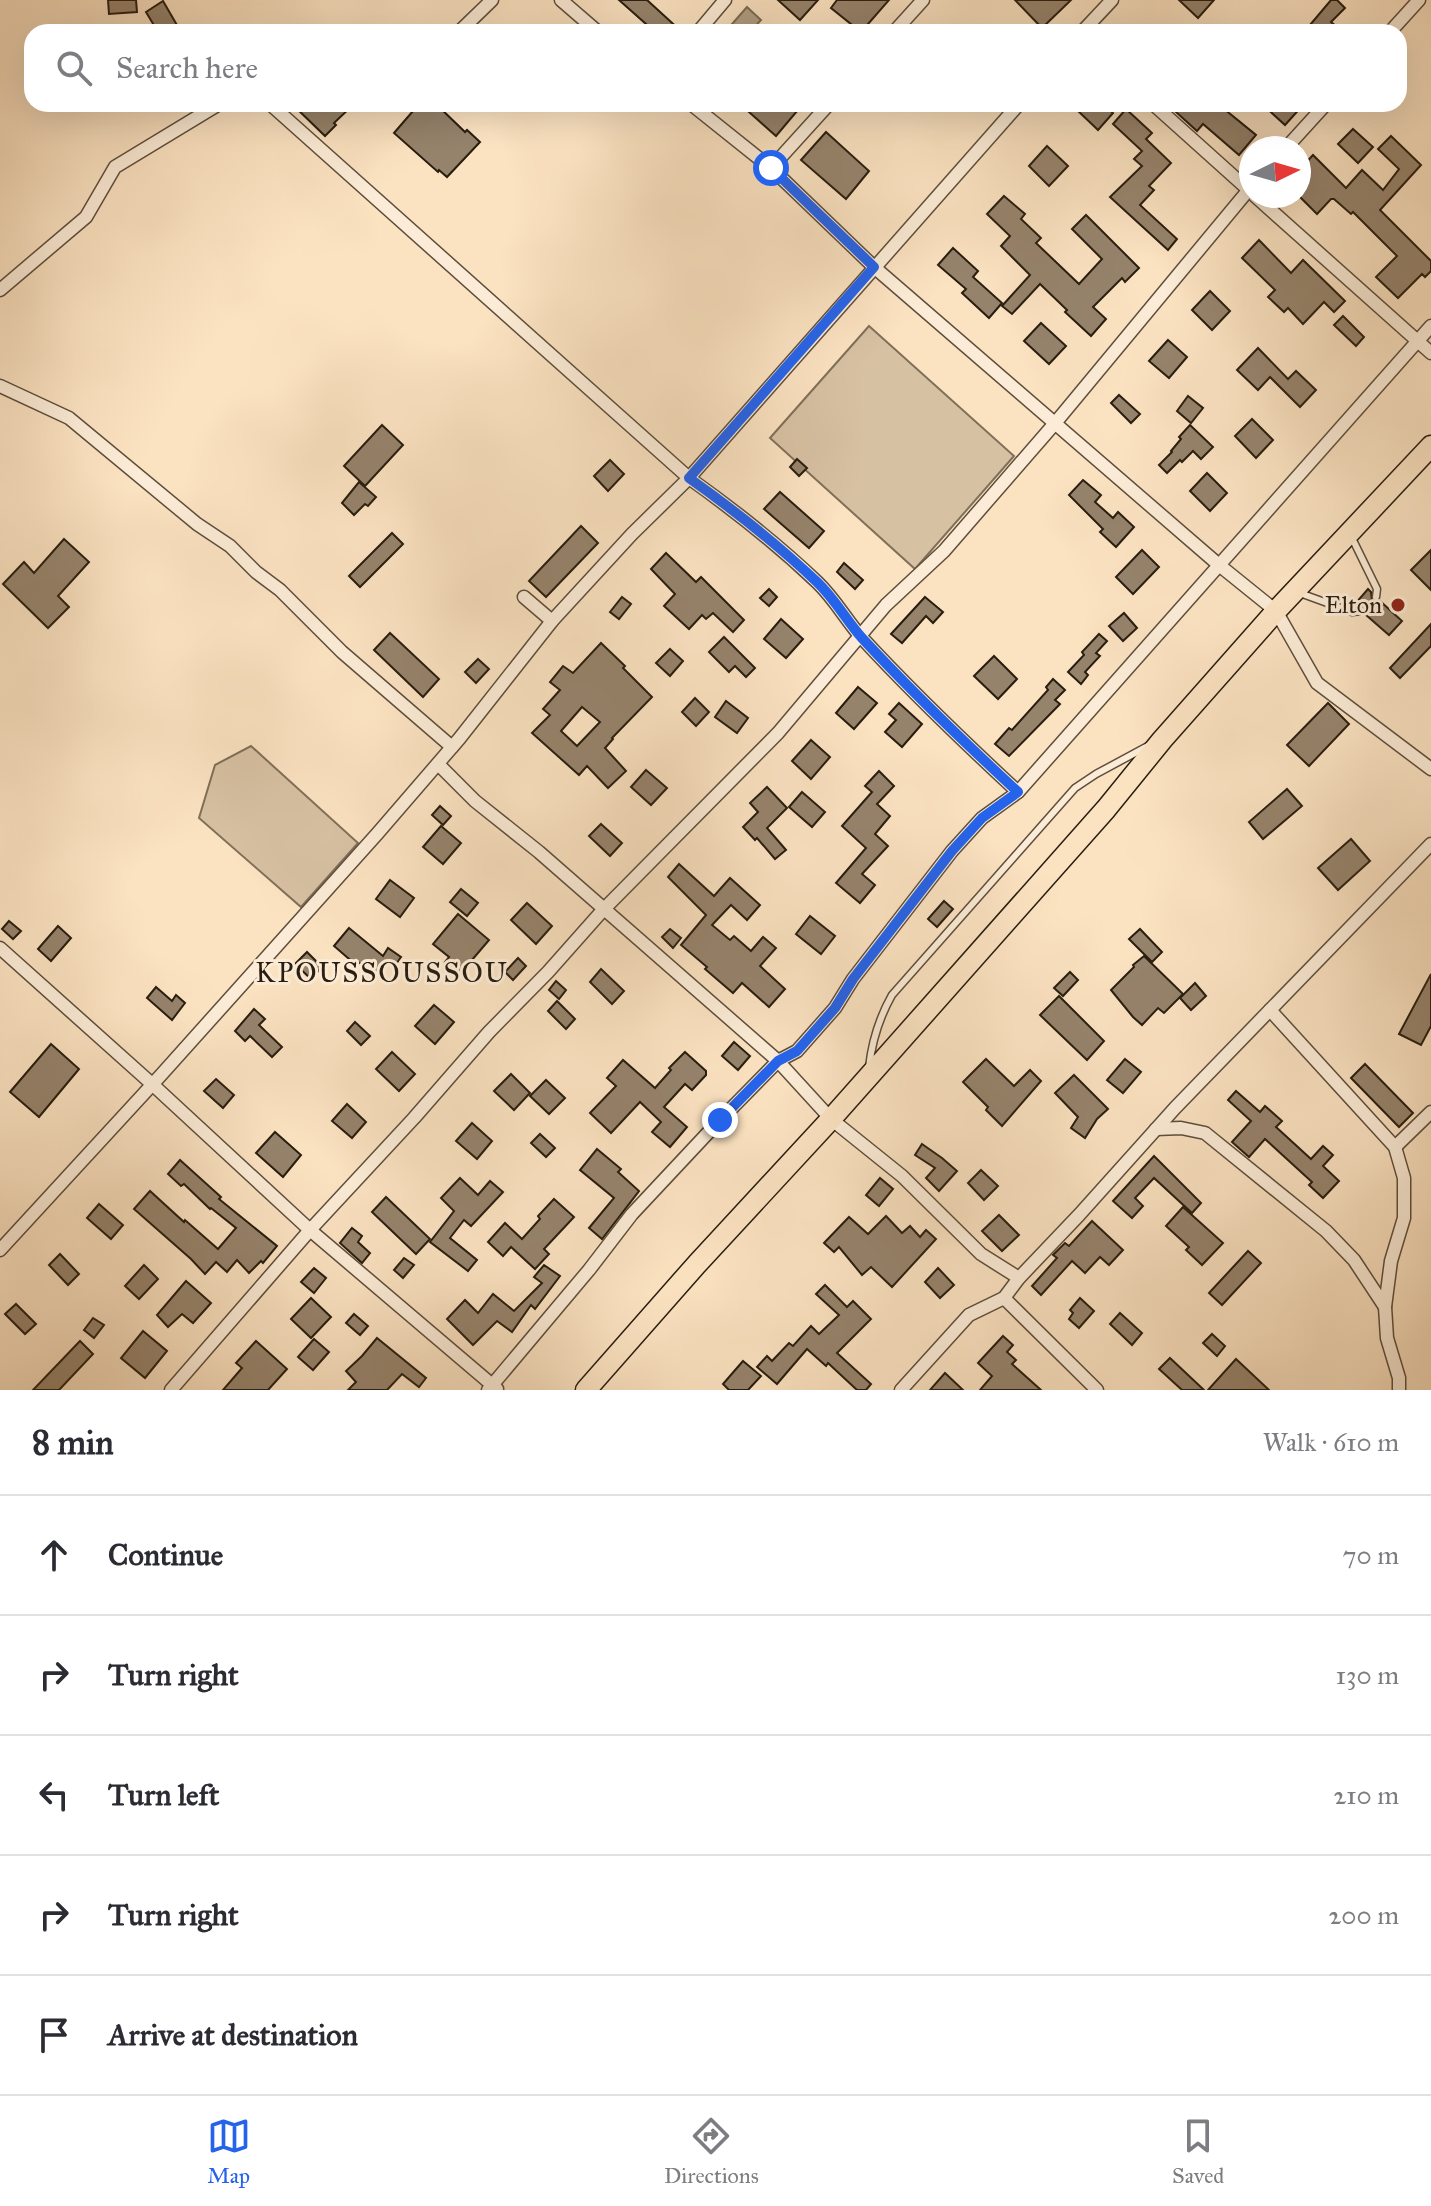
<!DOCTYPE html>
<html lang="en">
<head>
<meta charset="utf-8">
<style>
	:root { --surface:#fff; --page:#f7f7f7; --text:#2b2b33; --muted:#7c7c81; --line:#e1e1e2; --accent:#2563eb }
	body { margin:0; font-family:"IM FELL Great Primer",serif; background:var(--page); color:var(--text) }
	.compass { position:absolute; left:1239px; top:136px; width:72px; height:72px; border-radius:50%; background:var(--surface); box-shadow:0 8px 32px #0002; rotate:85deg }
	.stop { position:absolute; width:24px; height:24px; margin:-18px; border:6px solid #2563eb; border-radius:50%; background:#fff }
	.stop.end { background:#2563eb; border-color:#fff; box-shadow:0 2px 8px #0008 }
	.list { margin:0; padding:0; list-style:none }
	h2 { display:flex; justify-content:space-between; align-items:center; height:104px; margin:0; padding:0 32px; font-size:34px }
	h2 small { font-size:26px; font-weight:400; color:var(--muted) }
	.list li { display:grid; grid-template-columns:52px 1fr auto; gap:24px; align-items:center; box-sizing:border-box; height:120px; padding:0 32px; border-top:2px solid var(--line) }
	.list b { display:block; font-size:30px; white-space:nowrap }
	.list em { font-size:26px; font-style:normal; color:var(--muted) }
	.icon { flex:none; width:44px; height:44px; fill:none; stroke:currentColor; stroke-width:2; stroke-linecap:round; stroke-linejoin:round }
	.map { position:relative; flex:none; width:1431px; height:1390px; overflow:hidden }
	.search { position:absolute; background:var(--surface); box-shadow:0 8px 32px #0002; left:24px; right:24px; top:24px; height:88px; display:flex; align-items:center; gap:20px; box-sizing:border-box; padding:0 28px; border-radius:24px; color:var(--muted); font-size:30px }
	.sheet { height:704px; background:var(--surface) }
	nav { display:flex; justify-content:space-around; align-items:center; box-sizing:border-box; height:112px; border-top:2px solid var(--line); background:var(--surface); font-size:22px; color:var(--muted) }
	nav a { display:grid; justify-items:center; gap:4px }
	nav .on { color:var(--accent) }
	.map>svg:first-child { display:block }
</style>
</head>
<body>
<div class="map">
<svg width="1431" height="1390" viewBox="0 0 1431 1390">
	<rect width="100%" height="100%" fill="#fbe2c1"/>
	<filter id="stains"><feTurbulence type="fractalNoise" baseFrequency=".0025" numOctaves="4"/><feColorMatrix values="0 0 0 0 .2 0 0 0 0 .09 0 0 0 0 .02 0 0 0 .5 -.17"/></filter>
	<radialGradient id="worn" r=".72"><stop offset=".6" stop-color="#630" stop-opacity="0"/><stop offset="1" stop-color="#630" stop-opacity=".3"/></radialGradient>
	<g fill="#d7c1a3" stroke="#806f59" stroke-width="2">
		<polygon points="869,326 1014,456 915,569 770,438"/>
		<polygon points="251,746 358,843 301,907 199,818 215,765"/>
	</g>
	<polygon fill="#b39f84" stroke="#7b6b55" stroke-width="2" points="747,7 761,20 750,32 725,32"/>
	<g fill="#96836c" stroke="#281d0f" stroke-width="2" fill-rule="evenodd">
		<polygon points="108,0 136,0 137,12 109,14"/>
		<polygon points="619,0 647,0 682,32 655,32"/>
		<polygon points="778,0 818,0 800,20"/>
		<polygon points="837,0 889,0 861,32 831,8"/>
		<polygon points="1015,0 1071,0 1042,28"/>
		<polygon points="1179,0 1214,0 1198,18"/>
		<polygon points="1331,0 1337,0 1345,8 1331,22 1343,32 1304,32"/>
		<polygon points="163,1 181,32 158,32 146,12"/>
		<polygon points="292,104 354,104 334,123 336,125 325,136"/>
		<polygon points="419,104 436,104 465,132 467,130 480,142 447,177 439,170 438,172 394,133"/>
		<polygon points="740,104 803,104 776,136"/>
		<polygon points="1083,104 1103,104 1113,113 1098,130 1077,110"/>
		<polygon points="1183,104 1218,104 1256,135 1239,155 1203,124 1197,131 1176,112"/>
		<polygon points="1262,104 1304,104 1285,125"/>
		<polygon points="1126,109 1152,133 1146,139 1171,163 1149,186 1154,190 1140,205 1177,239 1168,250 1110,197 1142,166 1134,159 1142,151 1113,124"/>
		<polygon points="1353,129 1373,147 1358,163 1338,144"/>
		<polygon points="826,132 869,171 846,199 801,160"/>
		<polygon points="1391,136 1421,165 1380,210 1431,261 1431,271 1425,277 1422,274 1398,298 1376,277 1397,256 1353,212 1351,214 1334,199 1331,199 1317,214 1299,196 1299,188 1309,178 1300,169 1313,155 1346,188 1362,170 1383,190 1399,169 1378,149"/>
		<polygon points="1047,146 1068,166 1049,186 1029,166"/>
		<polygon points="1004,196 1025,214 1021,219 1041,238 1036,243 1079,284 1102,259 1072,229 1086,215 1139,268 1125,282 1122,278 1093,307 1106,319 1091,336 1065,312 1067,310 1040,284 1012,314 1002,306 1030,275 1001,246 1010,236 987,214"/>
		<polygon points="1259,240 1291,273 1303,260 1345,301 1334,312 1324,302 1303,324 1288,308 1284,312 1268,297 1275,290 1242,258"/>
		<polygon points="953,248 978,271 973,277 1002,303 989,318 962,293 966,289 938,265"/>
		<polygon points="1210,291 1230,311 1212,330 1192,310"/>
		<polygon points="1343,316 1364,337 1356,346 1334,325"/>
		<polygon points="1041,323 1066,346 1049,364 1024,341"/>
		<polygon points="1168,340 1187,357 1169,378 1149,361"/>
		<polygon points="1258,348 1288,379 1296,371 1316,390 1300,407 1270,377 1258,390 1237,370"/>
		<polygon points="1119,395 1140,414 1131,423 1111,403"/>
		<polygon points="1188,396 1203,408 1191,423 1177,411"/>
		<polygon points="1252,419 1273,440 1256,458 1235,436"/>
		<polygon points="382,425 403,445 365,486 344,466"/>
		<polygon points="1190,425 1213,447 1201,459 1193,451 1182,462 1180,460 1167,473 1159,465 1172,452 1171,451 1181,439 1179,437"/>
		<polygon points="797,459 807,468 799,476 790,467"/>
		<polygon points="610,460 624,474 608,491 594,476"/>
		<polygon points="1207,473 1227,493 1210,511 1190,491"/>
		<polygon points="1083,480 1101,495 1095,502 1113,518 1118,512 1134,527 1116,547 1100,532 1103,529 1069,495"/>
		<polygon points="359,482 376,497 368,506 365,504 354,515 342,503"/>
		<polygon points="780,492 824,531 809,548 764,509"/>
		<polygon points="581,526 598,543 546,597 529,581"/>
		<polygon points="392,533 403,544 360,587 349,576"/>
		<polygon points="64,539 89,562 58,596 69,607 48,628 3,584 24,562 34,573"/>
		<polygon points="1142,550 1159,567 1133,594 1116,577"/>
		<polygon points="1431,550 1431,590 1411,570"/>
		<polygon points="666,553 696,582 701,577 744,620 733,632 713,613 706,619 702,615 689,629 664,606 675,594 651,569"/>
		<polygon points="844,563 863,580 855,589 837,572"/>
		<polygon points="769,589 777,597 769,606 760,598"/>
		<polygon points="1368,589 1371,592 1372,601 1376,603 1380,601 1402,621 1389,635 1366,615 1368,611 1366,607 1355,604"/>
		<polygon points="622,597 631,604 619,619 610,612"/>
		<polygon points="925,597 943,612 933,623 926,616 902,643 891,634"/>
		<polygon points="1124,613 1137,628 1123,641 1109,626"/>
		<polygon points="781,619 803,639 786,658 764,639"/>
		<polygon points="1431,624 1431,646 1400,678 1390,668"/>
		<polygon points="390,633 439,679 423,697 374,650"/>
		<polygon points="1099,634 1107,641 1096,653 1100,656 1085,672 1088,675 1081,684 1068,672 1084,655 1082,652"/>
		<polygon points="724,637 755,668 746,677 735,666 729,672 709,652"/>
		<path d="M601 643 625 666 623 668 652 697 612 738 613 739 605 748 626 771 608 788 587 766 579 775 532 733 550 715 543 709 560 690 550 682 563 666 573 673ZM582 707 600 722 577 746 561 731Z"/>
		<polygon points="670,649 683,661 670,676 656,663"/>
		<polygon points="994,656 1017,679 998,699 974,676"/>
		<polygon points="478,659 489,669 476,683 465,672"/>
		<polygon points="1053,679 1065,690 1055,700 1060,704 1009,756 995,744 1009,728 1012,730 1048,690 1046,687"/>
		<polygon points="858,687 877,703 854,729 836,713"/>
		<polygon points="695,698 709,712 696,726 682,712"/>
		<polygon points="726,701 748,718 737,733 715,717"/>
		<polygon points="899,703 922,724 902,747 885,732 896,720 889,714"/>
		<polygon points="1328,703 1349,724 1309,766 1287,745"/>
		<polygon points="811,740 830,757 811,779 792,761"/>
		<polygon points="646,770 667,788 651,805 631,787"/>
		<polygon points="879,771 894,786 877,804 890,816 875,834 888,846 862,874 875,885 860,903 836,883 866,848 842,826 872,792 865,786"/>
		<polygon points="767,787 787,808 767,828 786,850 775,859 757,838 755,840 743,827 758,812 750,803"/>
		<polygon points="1287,789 1302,806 1263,839 1249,822"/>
		<polygon points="802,792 825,812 812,827 789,807"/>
		<polygon points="440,806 451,816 443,825 432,815"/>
		<polygon points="601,824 622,843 610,856 589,836"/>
		<polygon points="441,826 461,843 443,864 423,847"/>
		<polygon points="1351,839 1370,861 1338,890 1318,868"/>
		<polygon points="679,864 714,896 730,878 760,905 747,920 731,905 712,925 730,940 734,936 751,951 763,937 776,948 760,966 785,989 769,1007 742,983 733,993 705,969 707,967 681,945 706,915 668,877"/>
		<polygon points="390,880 414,898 400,917 376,899"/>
		<polygon points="461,889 478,903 467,916 450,902"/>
		<polygon points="944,901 953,909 937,927 928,919"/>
		<polygon points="527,903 552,926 536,944 511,920"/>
		<polygon points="458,914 489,940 460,974 445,962 449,957 433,944"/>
		<polygon points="810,916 835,936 821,954 796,934"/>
		<polygon points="9,921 21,931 13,939 2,929"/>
		<polygon points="58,926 71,938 51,961 38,949"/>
		<polygon points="349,928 383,956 388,948 401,957 394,967 388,963 378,977 358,962 356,965 334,946"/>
		<polygon points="670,929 681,938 673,948 662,937"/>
		<polygon points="1140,929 1162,952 1152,962 1129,939"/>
		<polygon points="307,952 322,967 311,979 295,964"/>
		<polygon points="1144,956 1183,994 1164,1013 1158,1008 1142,1025 1133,1017 1111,990 1134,967 1133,965"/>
		<polygon points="518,958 526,966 513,980 505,972"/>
		<polygon points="601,969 624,991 612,1004 590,982"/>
		<polygon points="1070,972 1078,980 1063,996 1054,988"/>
		<polygon points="1431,974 1431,1026 1421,1045 1399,1034"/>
		<polygon points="556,981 566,990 559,999 549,990"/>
		<polygon points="1195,983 1206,996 1191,1010 1180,998"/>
		<polygon points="156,987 172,1001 176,995 185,1003 172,1020 147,998"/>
		<polygon points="1059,996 1104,1041 1087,1060 1040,1015"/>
		<polygon points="557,1001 575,1019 566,1029 548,1011"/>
		<polygon points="434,1005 454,1022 435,1044 415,1026"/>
		<polygon points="254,1009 265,1019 259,1025 282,1047 272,1057 250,1036 245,1041 235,1031"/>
		<polygon points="355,1022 370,1036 361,1045 347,1031"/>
		<polygon points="734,1042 750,1056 738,1070 722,1056"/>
		<polygon points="51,1044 79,1069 39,1117 10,1092"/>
		<polygon points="392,1052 415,1074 399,1091 376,1069"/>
		<polygon points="685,1052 706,1071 706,1075 692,1090 685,1084 664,1107 687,1127 670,1147 652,1132 661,1122 640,1102 611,1133 590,1113 616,1086 607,1078 623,1060 655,1088 671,1070 669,1068"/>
		<polygon points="986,1059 1014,1086 1030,1070 1041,1081 1002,1126 986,1110 988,1107 963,1082"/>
		<polygon points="1125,1059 1141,1072 1123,1093 1107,1080"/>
		<polygon points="1365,1064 1413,1113 1399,1127 1351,1078"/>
		<polygon points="511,1074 530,1093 514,1110 494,1091"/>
		<polygon points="1074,1075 1108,1109 1097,1119 1085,1138 1071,1128 1078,1117 1055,1093"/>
		<polygon points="216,1079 234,1095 223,1108 204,1091"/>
		<polygon points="546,1080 565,1098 549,1114 530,1096"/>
		<polygon points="1236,1091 1260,1112 1265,1106 1282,1121 1276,1127 1311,1159 1323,1146 1333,1155 1323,1166 1339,1181 1323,1198 1309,1185 1312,1182 1265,1139 1249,1157 1232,1142 1251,1121 1228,1100"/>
		<polygon points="347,1104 366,1122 352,1138 332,1121"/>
		<polygon points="472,1123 492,1141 477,1159 456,1141"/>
		<polygon points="275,1132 301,1155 283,1177 256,1153"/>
		<polygon points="540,1134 555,1148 546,1157 531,1143"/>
		<polygon points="922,1144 942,1158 957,1171 939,1191 926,1178 935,1168 915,1155"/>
		<polygon points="597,1149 621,1169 618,1172 639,1191 602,1239 589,1228 614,1198 580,1170"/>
		<polygon points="1154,1156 1201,1203 1192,1213 1154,1178 1135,1198 1143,1206 1132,1218 1113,1201"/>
		<polygon points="180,1160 221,1197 219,1199 277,1246 263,1263 261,1261 249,1273 237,1260 227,1272 216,1262 205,1274 191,1259 134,1209 150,1191 184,1222 185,1220 218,1249 236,1228 211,1208 210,1209 184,1184 181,1186 168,1174"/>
		<polygon points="981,1170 998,1186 984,1200 968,1183"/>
		<polygon points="460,1178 478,1195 490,1181 503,1192 471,1226 464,1220 450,1238 477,1260 468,1271 430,1242 454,1211 441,1198"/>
		<polygon points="880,1178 893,1189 879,1206 866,1195"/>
		<polygon points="386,1197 430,1239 416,1254 372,1212"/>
		<polygon points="554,1199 574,1217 544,1249 549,1254 535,1269 511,1247 503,1256 488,1242 505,1223 522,1239 540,1219 538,1216"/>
		<polygon points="99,1204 123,1225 111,1239 87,1218"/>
		<polygon points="1183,1207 1223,1243 1202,1265 1186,1250 1189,1247 1166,1226"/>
		<polygon points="999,1215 1019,1235 1002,1251 982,1231"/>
		<polygon points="886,1216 902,1233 910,1226 920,1237 926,1230 936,1239 892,1287 871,1267 862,1275 839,1247 834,1252 824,1243 849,1217 868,1234"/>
		<polygon points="1092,1221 1123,1250 1109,1265 1100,1257 1085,1273 1072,1261 1041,1295 1032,1286 1057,1258 1053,1255 1065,1243 1069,1246"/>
		<polygon points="352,1228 362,1236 358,1242 370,1253 362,1263 340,1243"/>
		<polygon points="1248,1251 1261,1263 1222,1305 1209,1293"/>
		<polygon points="60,1254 79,1274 68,1285 49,1265"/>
		<polygon points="404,1258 414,1265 403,1278 394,1270"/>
		<polygon points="144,1265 158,1279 139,1299 125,1286"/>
		<polygon points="544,1265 560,1276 535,1309 531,1305 512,1332 497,1321 473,1345 447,1319 465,1300 478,1313 493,1294 514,1311 542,1283 534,1277"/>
		<polygon points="314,1268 326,1278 314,1293 301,1282"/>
		<polygon points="938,1268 954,1285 940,1298 925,1282"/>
		<polygon points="186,1281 211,1303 193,1323 182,1314 168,1327 157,1315"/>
		<polygon points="825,1285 847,1307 853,1301 871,1319 837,1353 871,1384 866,1390 857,1390 828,1363 826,1366 807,1349 777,1384 757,1367 767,1356 772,1361 789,1343 793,1346 811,1326 819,1334 839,1315 816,1294"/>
		<polygon points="311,1298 331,1317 311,1338 291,1319"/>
		<polygon points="1080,1298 1094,1311 1079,1328 1069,1319 1073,1313 1070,1310"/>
		<polygon points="16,1304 36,1324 25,1334 5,1314"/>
		<polygon points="1120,1313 1142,1333 1132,1345 1110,1324"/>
		<polygon points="354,1314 368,1326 360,1335 346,1323"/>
		<polygon points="93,1318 104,1325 94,1338 84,1330"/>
		<polygon points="143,1331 167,1351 145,1378 121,1358"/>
		<polygon points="1212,1334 1225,1346 1217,1356 1203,1343"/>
		<polygon points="1003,1336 1013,1345 1007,1352 1016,1360 1012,1364 1041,1390 980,1390 992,1376 978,1363"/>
		<polygon points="377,1338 426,1378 419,1387 402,1374 387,1390 348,1390 356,1382 346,1371 362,1356"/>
		<polygon points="314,1339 329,1352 313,1370 298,1357"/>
		<polygon points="80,1341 93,1354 59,1390 33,1390"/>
		<polygon points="256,1341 287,1369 268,1390 223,1390 242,1368 236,1363"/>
		<polygon points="1170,1358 1204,1390 1182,1390 1159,1369"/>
		<polygon points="1236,1359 1269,1390 1208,1390"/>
		<polygon points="743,1361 761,1376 748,1390 729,1390 723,1384"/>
		<polygon points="945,1373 963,1390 930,1390"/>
	</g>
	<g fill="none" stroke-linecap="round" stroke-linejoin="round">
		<defs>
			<g id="service">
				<polyline points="1352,538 1377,589 1376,597"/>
				<polyline points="1297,592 1352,612 1362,611"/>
				<path d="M869 1067C872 1041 879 1018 892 995L1075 788 1096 774 1148 746"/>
			</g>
			<g id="minor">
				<polyline points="561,0 598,32"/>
				<polyline points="459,32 492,0"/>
				<polyline points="698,32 725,0"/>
				<polyline points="894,32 923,0"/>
				<polyline points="1082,32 1112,0"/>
				<polyline points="1390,32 1419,0"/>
				<path d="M270 104 689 478C734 510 777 544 817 582 835 599 846 620 862 638 912 692 964 742 1018 792L982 818 952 851 853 979 835 1008 797 1051 778 1061 720 1120 632 1214 589 1270 488 1390"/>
				<polyline points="691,104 771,168 874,267 1219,565 1276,611 1317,683 1431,769"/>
				<polyline points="1153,104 1251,192"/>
				<polyline points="1286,148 1326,104"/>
				<polyline points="771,168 829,104"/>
				<polyline points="1255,196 1431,353"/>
				<polyline points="0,290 86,217 115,167 219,104"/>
				<polyline points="0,386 69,418 197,524 230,546 256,572 280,590 342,652 452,747"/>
				<polyline points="524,597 552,621"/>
				<polyline points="438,764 475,801 539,852 778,1061 831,1119 902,1176 981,1254 1019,1278"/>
				<polyline points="1018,792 1431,326"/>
				<polyline points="0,948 152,1084 310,1230 497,1389"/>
				<polyline points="1270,1010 1395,1147 1404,1178 1404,1218 1391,1261 1385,1307 1387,1338 1399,1378 1399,1390"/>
				<polyline points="1156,1129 1181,1128 1205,1133 1326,1231 1354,1260 1385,1307"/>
				<polyline points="1395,1147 1431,1112"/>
				<polyline points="0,1250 161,1075 377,834 459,739 552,621 632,534 689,478 1019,104"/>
				<polyline points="1004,1298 1097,1390"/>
				<polyline points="171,1390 310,1230 414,1118 489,1032 548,972 603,910 778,733 886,605 944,551 1056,422 1251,187"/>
				<polyline points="901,1390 969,1315 1004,1298 1019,1278 1079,1215 1175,1108 1431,844"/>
			</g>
			<polyline id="trunk" points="586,1390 697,1264 831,1119 1106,809 1162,740 1276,611 1431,446"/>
		</defs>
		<use href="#service" stroke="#5d4e3c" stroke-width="9"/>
		<use href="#minor" stroke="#5d4e3c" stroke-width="15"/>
		<use href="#trunk" stroke="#281d0f" stroke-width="23"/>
		<use href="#service" stroke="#fcecd7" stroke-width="6"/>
		<use href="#minor" stroke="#fcecd7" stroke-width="12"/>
		<use href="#trunk" stroke="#fbe2c1" stroke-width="20"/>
	</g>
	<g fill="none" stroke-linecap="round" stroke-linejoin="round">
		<path stroke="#2563eb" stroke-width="10" d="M720 1120 778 1061 797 1051 835 1008 853 979 952 851 982 818 1018 792C964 742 912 692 862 638 846 620 835 599 817 582 777 544 734 510 689 478L874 267 771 168"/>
	</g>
	<circle fill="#8f2418" stroke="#fcecd7" stroke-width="3" cx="1398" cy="605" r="8"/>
	<g text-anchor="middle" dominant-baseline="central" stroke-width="6" stroke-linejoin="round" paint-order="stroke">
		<g font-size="24" fill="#281d0f" stroke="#fcecd7" text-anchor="end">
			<text x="1382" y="605">Elton</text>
		</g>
		<g font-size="28" letter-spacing="2" fill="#281d0f" stroke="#fcecd7">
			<text x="382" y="972">KPOUSSOUSSOU</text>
		</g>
	</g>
	<rect width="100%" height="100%" filter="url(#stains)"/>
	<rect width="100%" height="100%" fill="url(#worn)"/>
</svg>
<svg class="compass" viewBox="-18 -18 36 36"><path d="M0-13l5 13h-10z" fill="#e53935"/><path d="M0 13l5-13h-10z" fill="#7c7c81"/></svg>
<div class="stop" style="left:771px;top:168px"></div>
<div class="stop end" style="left:720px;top:1120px"></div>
<div class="search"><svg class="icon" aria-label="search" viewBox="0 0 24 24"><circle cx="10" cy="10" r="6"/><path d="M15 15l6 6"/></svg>Search here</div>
</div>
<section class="sheet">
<h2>8 min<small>Walk · 610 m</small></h2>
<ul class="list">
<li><svg class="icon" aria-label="ahead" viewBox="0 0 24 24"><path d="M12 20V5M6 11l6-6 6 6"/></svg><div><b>Continue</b></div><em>70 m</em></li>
<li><svg class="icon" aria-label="right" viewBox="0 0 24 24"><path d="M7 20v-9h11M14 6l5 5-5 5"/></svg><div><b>Turn right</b></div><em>130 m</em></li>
<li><svg class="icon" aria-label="left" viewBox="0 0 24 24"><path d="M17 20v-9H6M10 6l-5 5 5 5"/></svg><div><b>Turn left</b></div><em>210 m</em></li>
<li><svg class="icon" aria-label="right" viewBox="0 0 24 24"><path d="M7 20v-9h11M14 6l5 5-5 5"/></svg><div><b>Turn right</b></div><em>200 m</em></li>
<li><svg class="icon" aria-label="arrive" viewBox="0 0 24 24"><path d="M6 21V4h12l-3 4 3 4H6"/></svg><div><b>Arrive at destination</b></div></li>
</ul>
</section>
<nav>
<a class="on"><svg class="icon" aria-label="map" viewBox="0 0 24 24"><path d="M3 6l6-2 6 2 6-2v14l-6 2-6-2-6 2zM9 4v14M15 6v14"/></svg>Map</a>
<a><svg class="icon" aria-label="directions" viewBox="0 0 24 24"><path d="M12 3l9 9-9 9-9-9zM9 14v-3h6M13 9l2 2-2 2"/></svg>Directions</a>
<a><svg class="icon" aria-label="saved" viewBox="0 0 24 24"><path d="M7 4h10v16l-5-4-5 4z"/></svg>Saved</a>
</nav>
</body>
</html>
